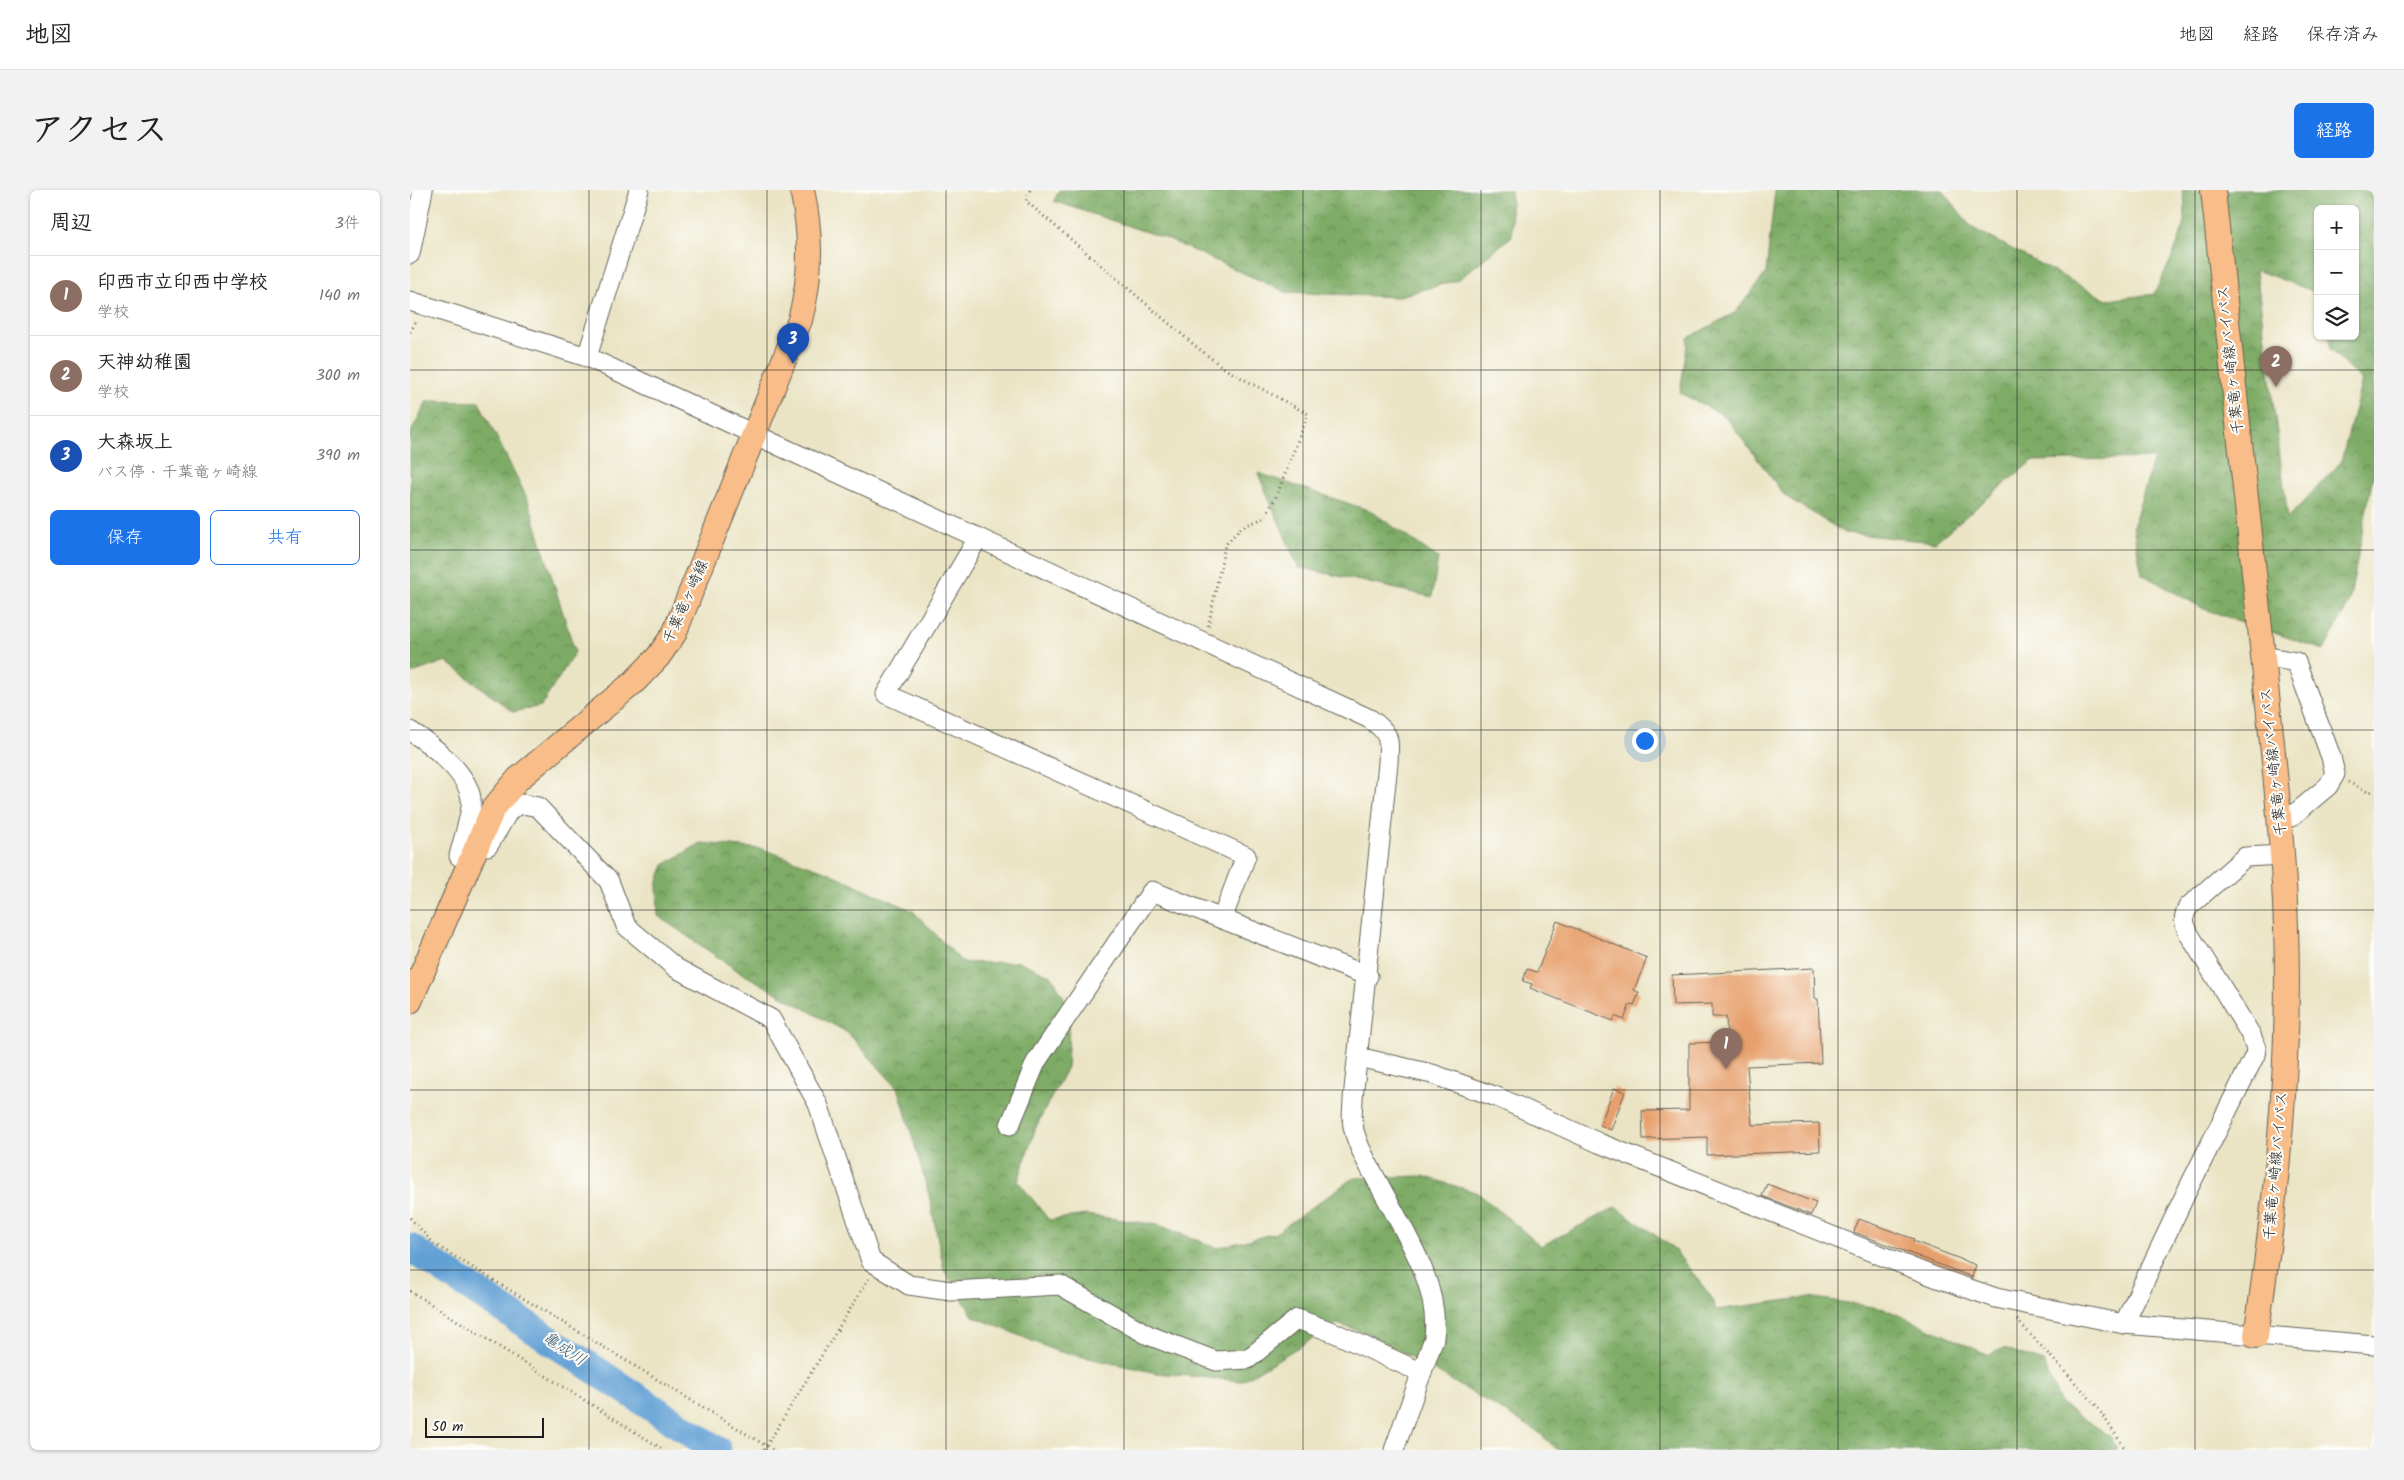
<!DOCTYPE html>
<html lang="ja">
<head>
<meta charset="utf-8">
<style>
	:root { --surface:#fff; --page:#f2f2f2; --text:#222; --muted:#767676; --line:#e0e0e0; --accent:#1a73e8 }
	body { margin:0; font-family:Kalam,"Klee One",sans-serif; background:var(--page); color:var(--text) }
	.controls { position:absolute; right:15px; top:15px; display:grid; overflow:hidden; border-radius:8px; box-shadow:0 1px 4px #0004 }
	.controls button { width:45px; height:45px; display:grid; place-items:center; padding:0; border:0; border-bottom:1px solid var(--line); background:var(--surface); color:var(--text); font:25px sans-serif }
	.scale { position:absolute; left:15px; bottom:12px; width:119px; box-sizing:border-box; padding-left:5px; border:2px solid #1c1c1c; border-top:0; font-size:14px; line-height:18px; white-space:nowrap; color:#1c1c1c; -webkit-text-stroke:4px #fdfcf7; paint-order:stroke }
	.you { position:absolute; left:1234px; top:550px; width:18px; height:18px; margin:-12px; border:4px solid #fff; border-radius:50%; background:#1a73e8; box-shadow:0 0 0 8px #1a73e833 }
	.badge { display:grid; place-items:center; width:32px; height:32px; border-radius:50%; background:var(--accent); color:#fff; font-size:16px; font-weight:700 }
	.pin { position:absolute; translate:-50% -41px; filter:drop-shadow(0 1px 2px #0008) }
	.pin::after { content:''; position:absolute; top:26px; width:18px; height:15px; background:inherit; clip-path:polygon(0 0,100% 0,50% 100%) }
	.list { margin:0; padding:0; list-style:none }
	h2 { display:flex; justify-content:space-between; align-items:center; height:65px; margin:0; padding:0 20px; font-size:21px }
	h2 small { font-size:16px; font-weight:400; color:var(--muted) }
	.list li { display:grid; grid-template-columns:32px 1fr auto; gap:15px; align-items:center; box-sizing:border-box; height:80px; padding:0 20px; border-top:1px solid var(--line) }
	.list b { display:block; font-size:19px; white-space:nowrap }
	.list p { margin:0; font-size:16px; white-space:nowrap; color:var(--muted) }
	.list em { font-size:16px; font-style:normal; color:var(--muted) }
	.actions { display:flex; gap:10px; padding:15px 20px }
	.actions a { flex:1; padding:11px 0; border:1px solid var(--accent); border-radius:8px; text-align:center; font-size:18px; color:var(--accent) }
	.actions .main { background:var(--accent); color:#fff }
	.icon { flex:none; width:28px; height:28px; fill:none; stroke:currentColor; stroke-width:2; stroke-linecap:round; stroke-linejoin:round }
	.map { position:relative; flex:none; width:1964px; height:1260px; overflow:hidden; border-radius:8px }
	header { display:flex; align-items:center; gap:30px; box-sizing:border-box; height:70px; padding:0 25px; background:var(--surface); border-bottom:1px solid var(--line) }
	header strong { font-size:24px }
	nav { display:flex; gap:28px; margin-inline-start:auto; font-size:18px }
	.intro { display:flex; align-items:center; justify-content:space-between; box-sizing:border-box; height:120px; padding:0 30px }
	h1 { margin:0; font-size:35px }
	.button { padding:12px 22px; border-radius:8px; background:var(--accent); color:#fff; font-size:18px; font-weight:700 }
	main { display:flex; gap:30px; padding:0 30px }
	aside { flex:1; background:var(--surface); border-radius:8px; box-shadow:0 1px 4px #0004 }
	.map>svg:first-child { display:block }
</style>
</head>
<body>
<header>
<strong>地図</strong>
<nav><a>地図</a><a>経路</a><a>保存済み</a></nav>
</header>
<div class="intro"><h1>アクセス</h1><a class="button">経路</a></div>
<main>
<aside>
<h2>周辺<small>3件</small></h2>
<ul class="list">
<li><span class="badge" style="background:#8d6e63">1</span><div><b>印西市立印西中学校</b><p>学校</p></div><em>140 m</em></li>
<li><span class="badge" style="background:#8d6e63">2</span><div><b>天神幼稚園</b><p>学校</p></div><em>300 m</em></li>
<li><span class="badge" style="background:#1a4fb4">3</span><div><b>大森坂上</b><p>バス停 · 千葉竜ヶ崎線</p></div><em>390 m</em></li>
</ul>
<div class="actions"><a class="main">保存</a><a>共有</a></div>
</aside>
<div class="map">
<svg width="1964" height="1260" viewBox="0 0 1964 1260">
	<defs>
		<pattern id="forest-crowns" width="20" height="18" patternUnits="userSpaceOnUse" patternTransform="scale(1.25)"><rect width="20" height="18" fill="#7eac66"/><path d="M2 6a3 3 0 1 1 6 0M12 15a3 3 0 1 1 6 0" fill="none" stroke="#668b53"/></pattern>
	</defs>
	<rect width="100%" height="100%" fill="#fdfcf7"/>
	<filter id="ink" filterUnits="userSpaceOnUse"><feTurbulence type="fractalNoise" baseFrequency=".02" numOctaves="2"/><feDisplacementMap in="SourceGraphic" scale="10" xChannelSelector="R" yChannelSelector="G"/><feConvolveMatrix kernelMatrix="1 2 1 2 8 2 1 2 1" color-interpolation-filters="sRGB"/></filter>
	<filter id="wash" filterUnits="userSpaceOnUse"><feTurbulence type="fractalNoise" baseFrequency=".0096" numOctaves="4" result="noise"/><feDisplacementMap in="SourceGraphic" scale="20" xChannelSelector="R" yChannelSelector="G"/><feGaussianBlur stdDeviation="1.12" result="paint"/><feColorMatrix in="noise" values="0 0 0 0 0 0 0 0 0 0 0 0 0 0 0 0 0 1.4 0 .05"/><feComposite in="paint" operator="in"/></filter>
	<g filter="url(#wash)">
		<rect width="100%" height="100%" fill="#eae4c4"/>
		<g fill="url(#forest-crowns)" stroke="#4d6441" fill-rule="evenodd">
			<polygon points="649,0 1101,0 1102,46 1048,90 986,107 876,102 757,49 644,11"/>
			<path d="M1365 0H1533L1561 37 1697 110 1744 104C1758 74 1784 34 1772 0H1964V280L1939 413 1914 460 1794 419 1732 384 1723 336 1744 268 1622 271 1525 352 1435 343 1375 306 1315 226 1270 203 1278 148 1326 122 1356 83ZM1908 19H1945V146H1920V159L1952 191 1931 272 1878 328 1846 80 1908 103Z"/>
			<polygon points="17,211 69,212 118,310 165,462 131,516 103,522 36,471 0,484 0,244"/>
			<polygon points="848,283 961,321 1028,368 1022,407 888,377"/>
			<polygon points="291,653 352,659 418,682 503,721 553,773 610,772 642,786 660,819 657,877 626,937 608,991 639,1030 676,1025 749,1035 807,1058 866,1043 943,988 1013,986 1068,1003 1131,1056 1206,1017 1262,1057 1300,1105 1306,1120 1400,1107 1475,1119 1579,1165 1594,1158 1633,1172 1651,1214 1700,1246 1707,1260 1148,1260 1127,1241 1027,1182 957,1143 927,1134 832,1191 747,1183 646,1161 563,1126 534,1080 519,1005 489,900 438,843 328,781 248,726 247,693 254,675"/>
		</g>
		<g fill="none" stroke-linecap="round" stroke-linejoin="round">
			<polyline stroke="#63a1d5" stroke-width="29" points="0,1058 307,1260"/>
		</g>
		<g id="blocks">
			<g fill="#e7a06d">
				<polygon points="1147,731 1237,768 1224,800 1229,803 1224,815 1220,814 1214,830 1205,826 1203,831 1120,798 1122,794 1113,791 1117,779 1127,782"/>
				<polygon points="1404,778 1405,809 1408,809 1411,873 1337,876 1342,935 1409,933 1410,961 1297,965 1297,947 1233,949 1232,921 1279,920 1279,853 1317,852 1316,827 1302,827 1302,814 1263,815 1262,785"/>
				<polygon points="1204,898 1215,902 1201,940 1190,935"/>
				<polygon points="1357,994 1406,1013 1401,1025 1352,1006"/>
				<polygon points="1449,1029 1504,1049 1503,1051 1566,1075 1562,1087 1444,1042"/>
			</g>
		</g>
	</g>
	<g filter="url(#ink)">
		<use href="#blocks" fill-opacity="0" stroke="#646257" stroke-width="1"/>
		<g fill="none" stroke-linecap="round" stroke-linejoin="round">
			<defs>
				<g id="minor">
					<polyline points="0,64 13,0"/>
					<path d="M0 111 177 167 960 529C981 544 979 548 978 573L943 909C943 917 941 927 943 936 946 952 956 971 964 985 989 1034 1031 1092 1024 1148L984 1260"/>
					<polyline points="177,167 229,0"/>
					<polyline points="568,348 476,504 836,666 812,729 958,786"/>
					<polyline points="1853,466 1886,472 1921,567 1925,584 1918,596 1881,627"/>
					<path d="M0 541C21 554 58 583 61 609 63 619 52 654 49 666L51 667 65 656 74 654 78 656 100 619 113 614 128 617 199 691 216 736 266 778 361 829 408 914 461 1071 499 1095 541 1101 650 1095 738 1145 806 1171 838 1169 887 1129 925 1143 1012 1183"/>
					<polyline points="948,867 1022,884 1087,907 1189,953 1525,1087 1586,1108 1714,1134 1964,1155"/>
					<polyline points="600,935 626,872 742,701 812,729"/>
					<path d="M1714 1134 1776 1003 1845 865 1846 858 1841 845 1779 744C1774 733 1772 728 1778 717L1835 667 1873 665"/>
				</g>
				<g id="major">
					<path d="M1803 0C1819 155 1837 311 1853 466 1862 556 1873 646 1876 737 1881 874 1866 1010 1846 1146"/>
					<path d="M0 811 83 619 108 589 224 492 248 467 264 444 390 130C402 86 402 45 392 0"/>
				</g>
			</defs>
			<use href="#minor" stroke="#646257" stroke-width="21"/>
			<use href="#major" stroke="#646257" stroke-width="26"/>
			<g stroke="#646257" stroke-width="3" stroke-dasharray="1 4" stroke-linecap="butt">
				<polyline points="620,0 616,11 783,154 815,179 898,224 867,305 854,328 832,337 815,355 798,437"/>
				<polyline points="0,142 7,130"/>
				<polyline points="1938,592 1958,602 1964,601"/>
				<polyline points="0,1028 24,1054 363,1260"/>
				<polyline points="0,1101 254,1260"/>
				<polyline points="1607,1130 1685,1214 1716,1260"/>
				<polyline points="354,1260 459,1088"/>
			</g>
			<use href="#minor" stroke="#fff" stroke-width="19"/>
			<use href="#major" stroke="#f8bd88" stroke-width="24"/>
		</g>
	</g>
	<path fill="none" stroke="#1c1c1c" stroke-width="1" stroke-opacity="0.55" d="M179 0V1260M357 0V1260M536 0V1260M714 0V1260M893 0V1260M1071 0V1260M1250 0V1260M1428 0V1260M1607 0V1260M1785 0V1260M0 180H1964M0 360H1964M0 540H1964M0 720H1964M0 900H1964M0 1080H1964"/>
	<g text-anchor="middle" dominant-baseline="central" stroke-width="4" stroke-linejoin="round" paint-order="stroke">
		<g font-size="15" fill="#1c1c1c" stroke="#fdfcf7">
			<text transform="translate(1821 170) rotate(-96)">千葉竜ヶ崎線バイパス</text>
			<text transform="translate(276 412) rotate(-66)">千葉竜ヶ崎線</text>
			<text transform="translate(1864 572) rotate(-96)">千葉竜ヶ崎線バイパス</text>
			<text transform="translate(1866 976) rotate(-85)">千葉竜ヶ崎線バイパス</text>
		</g>
		<g font-size="16" font-style="italic" fill="#405e78" stroke="#fdfcf7">
			<text transform="translate(154 1159) rotate(33)">亀成川</text>
		</g>
	</g>
</svg>
<div class="controls">
<button>+</button>
<button>−</button>
<button><svg class="icon" aria-label="layers" viewBox="0 0 24 24"><path d="M12 4l9 5-9 5-9-5zM3 14l9 5 9-5"/></svg></button>
</div>
<div class="scale">50 m</div>
<div class="you"></div>
<div class="pin badge" style="left:1316px;top:879px;background:#8d6e63">1</div>
<div class="pin badge" style="left:1866px;top:197px;background:#8d6e63">2</div>
<div class="pin badge" style="left:383px;top:174px;background:#1a4fb4">3</div>
</div>
</main>
</body>
</html>
